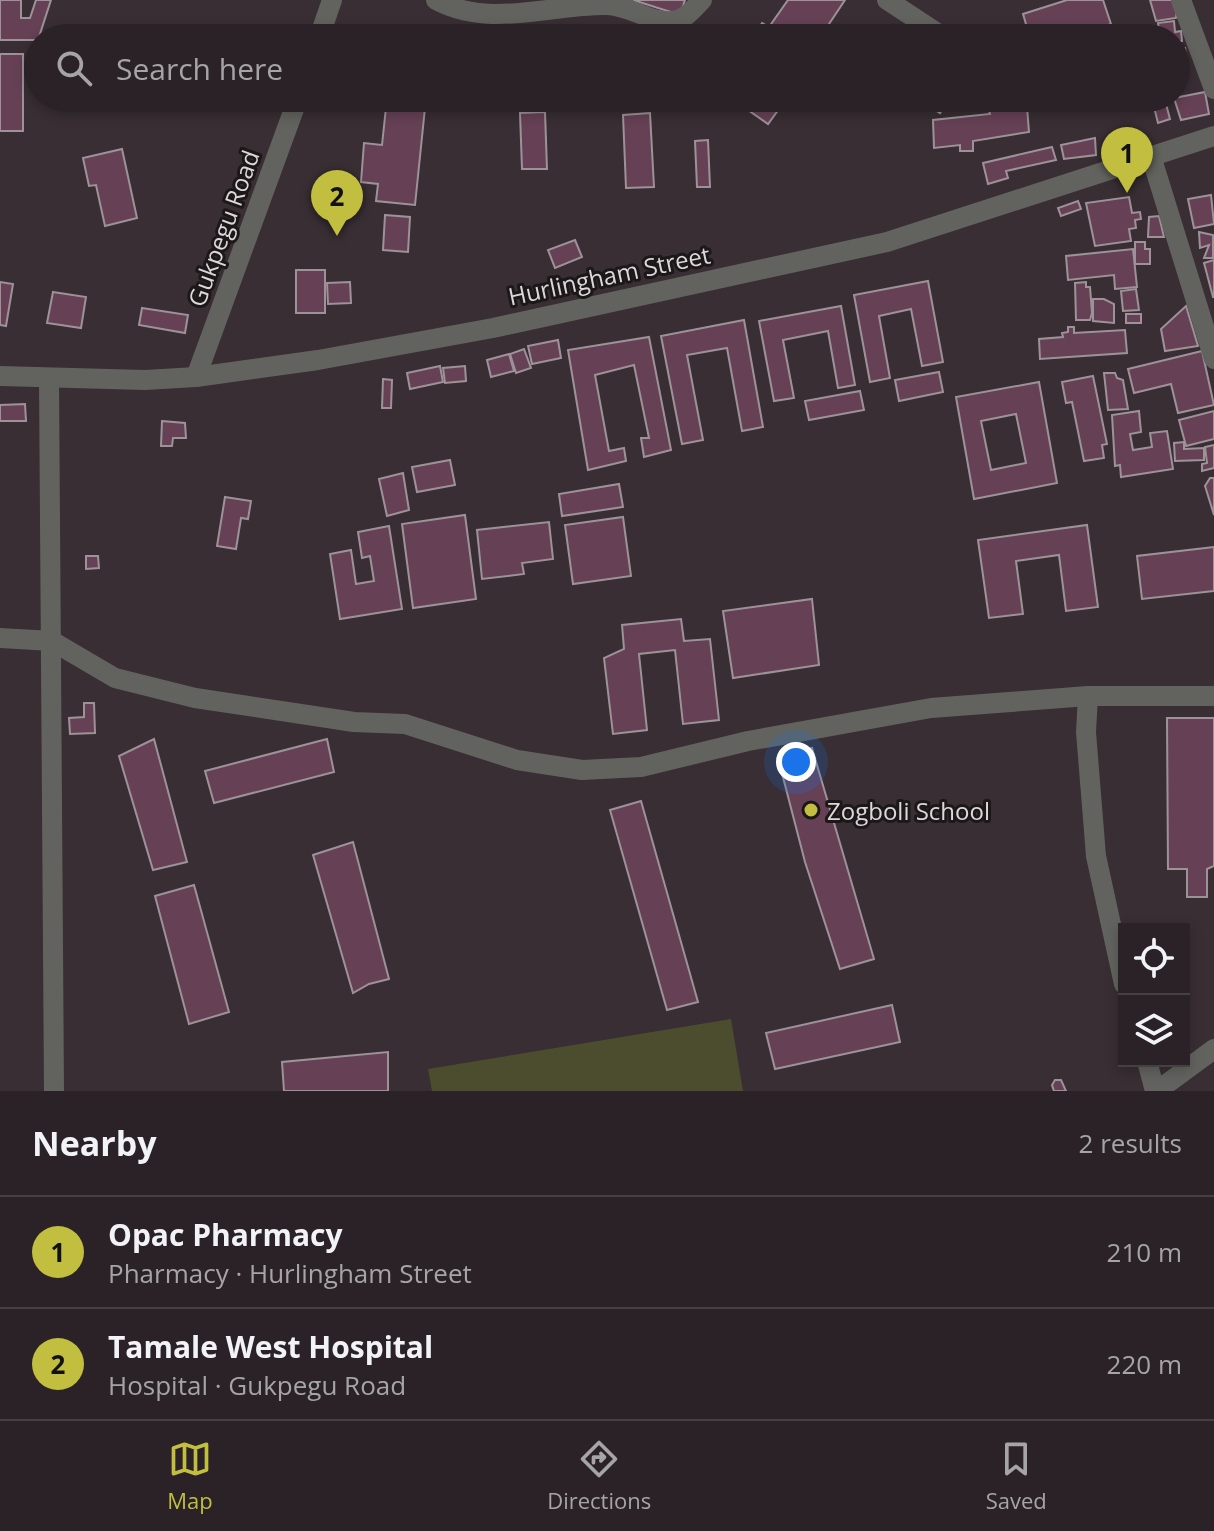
<!DOCTYPE html>
<html lang="en">
<head>
<meta charset="utf-8">
<style>
	:root { --surface:#2a2226; --page:#362f32; --text:#f1f3f6; --muted:#a5a4a7; --line:#463f43; --accent:#c1be40 }
	body { margin:0; font-family:"Open Sans",sans-serif; background:var(--page); color:var(--text) }
	.controls { position:absolute; right:24px; bottom:24px; display:grid; overflow:hidden; border-radius:0px; box-shadow:0 4px 12px #0003 }
	.controls button { width:72px; height:72px; display:grid; place-items:center; padding:0; border:0; border-bottom:2px solid var(--line); background:var(--surface); color:var(--text); font:40px sans-serif }
	.you { position:absolute; left:796px; top:762px; width:28px; height:28px; margin:-20px; border:6px solid #fff; border-radius:50%; background:#1a73e8; box-shadow:0 0 0 12px #1a73e833 }
	.badge { display:grid; place-items:center; width:52px; height:52px; border-radius:50%; background:var(--accent); color:#111; font-size:26px; font-weight:700 }
	.pin { position:absolute; translate:-50% -66px; filter:drop-shadow(0 2px 4px #0008) }
	.pin::after { content:''; position:absolute; top:42px; width:28px; height:24px; background:inherit; clip-path:polygon(0 0,100% 0,50% 100%) }
	.list { margin:0; padding:0; list-style:none }
	h2 { display:flex; justify-content:space-between; align-items:center; height:104px; margin:0; padding:0 32px; font-size:34px }
	h2 small { font-size:26px; font-weight:400; color:var(--muted) }
	.list li { display:grid; grid-template-columns:52px 1fr auto; gap:24px; align-items:center; box-sizing:border-box; height:112px; padding:0 32px; border-top:2px solid var(--line) }
	.list b { display:block; font-size:30px; white-space:nowrap }
	.list p { margin:0; font-size:26px; white-space:nowrap; color:var(--muted) }
	.list em { font-size:26px; font-style:normal; color:var(--muted) }
	.icon { flex:none; width:44px; height:44px; fill:none; stroke:currentColor; stroke-width:2; stroke-linecap:round; stroke-linejoin:round }
	.map { position:relative; flex:none; width:1214px; height:1091px; overflow:hidden }
	.search { position:absolute; background:var(--surface); box-shadow:0 4px 12px #0003; left:24px; right:24px; top:24px; height:88px; display:flex; align-items:center; gap:20px; box-sizing:border-box; padding:0 28px; border-radius:44px; color:var(--muted); font-size:30px }
	.sheet { height:328px; background:var(--surface) }
	nav { display:flex; justify-content:space-around; align-items:center; box-sizing:border-box; height:112px; border-top:2px solid var(--line); background:var(--surface); font-size:22px; color:var(--muted) }
	nav a { display:grid; justify-items:center; gap:4px }
	nav .on { color:var(--accent) }
	.map>svg:first-child { display:block }
</style>
</head>
<body>
<div class="map">
<svg width="1214" height="1091" viewBox="0 0 1214 1091">
	<rect width="100%" height="100%" fill="#382e33"/>
	<polygon fill="#4c4c2e" points="731,1019 743,1091 432,1091 428,1069"/>
	<g fill="#664156" stroke="#9d9297" stroke-width="2" fill-rule="evenodd">
		<polygon points="0,0 21,0 21,18 30,18 36,0 51,0 38,40 0,40"/>
		<polygon points="633,0 685,0 680,15"/>
		<polygon points="788,0 845,0 827,27 834,33 830,38 753,38 762,23 769,27"/>
		<polygon points="1067,0 1103,0 1111,24 1068,38 1030,38 1023,14"/>
		<polygon points="1150,0 1178,0 1176,18 1156,21"/>
		<polygon points="1174,21 1175,32 1181,31 1182,41 1177,41 1176,50 1176,38 1160,38 1158,23"/>
		<polygon points="1179,48 1185,48 1188,64 1176,66"/>
		<rect x="0" y="54" width="23" height="77"/>
		<polygon points="1205,92 1209,114 1181,120 1174,98"/>
		<polygon points="387,98 426,98 415,205 376,201 378,184 361,182 364,143 382,145"/>
		<polygon points="731,98 787,98 768,124"/>
		<polygon points="917,98 950,98 940,113"/>
		<polygon points="1014,100 1016,109 1027,107 1029,132 973,141 973,151 960,151 960,145 934,148 933,120 990,114 987,105"/>
		<polygon points="1166,104 1170,119 1158,123 1154,107"/>
		<polygon points="545,112 547,169 522,169 520,113"/>
		<polygon points="650,113 654,187 626,188 623,115"/>
		<polygon points="1095,138 1096,155 1064,159 1061,145"/>
		<polygon points="708,140 710,187 697,187 695,141"/>
		<polygon points="1052,147 1056,160 1006,171 1008,178 988,184 983,163"/>
		<polygon points="122,149 137,218 105,226 96,185 89,186 83,158"/>
		<polygon points="1211,195 1214,224 1194,228 1188,199"/>
		<polygon points="1129,197 1132,213 1140,212 1141,219 1135,220 1136,228 1129,229 1131,241 1095,246 1086,203"/>
		<polygon points="1078,201 1081,209 1061,216 1058,208"/>
		<polygon points="385,215 410,217 408,252 383,250"/>
		<polygon points="1159,216 1164,237 1148,237 1149,217"/>
		<polygon points="1199,232 1213,235 1213,258 1204,258 1209,245 1200,248"/>
		<polygon points="575,240 582,257 555,268 548,250"/>
		<polygon points="1135,242 1145,242 1145,249 1150,249 1150,264 1135,264"/>
		<polygon points="1133,249 1137,287 1115,289 1114,275 1068,280 1066,256"/>
		<polygon points="1214,260 1214,297 1213,297 1204,263"/>
		<rect x="296" y="270" width="29" height="43"/>
		<polygon points="928,281 943,362 922,366 911,309 879,316 890,378 870,382 854,295"/>
		<polygon points="0,282 13,284 6,326 0,325"/>
		<polygon points="350,282 351,303 328,304 327,283"/>
		<polygon points="1086,282 1086,287 1090,287 1092,313 1090,320 1076,320 1075,283"/>
		<polygon points="1136,289 1139,310 1123,311 1121,291"/>
		<polygon points="53,292 86,297 81,328 47,323"/>
		<polygon points="1093,299 1104,299 1114,304 1114,323 1093,321"/>
		<polygon points="841,306 855,385 838,388 828,331 783,340 794,398 774,401 759,321"/>
		<polygon points="1186,306 1198,346 1165,351 1161,329"/>
		<polygon points="142,308 188,315 185,333 139,325"/>
		<rect x="1126" y="314" width="15" height="9"/>
		<polygon points="744,320 763,427 742,431 727,348 687,355 703,440 682,444 661,336"/>
		<polygon points="1068,327 1074,327 1074,333 1125,330 1127,353 1040,359 1039,339 1063,337 1062,333 1068,332"/>
		<polygon points="649,337 671,450 644,457 641,438 649,438 634,365 595,375 609,451 624,448 626,461 588,470 568,350"/>
		<polygon points="558,340 561,358 532,364 528,346"/>
		<polygon points="524,349 531,368 516,373 510,354"/>
		<polygon points="1202,351 1214,405 1178,413 1171,384 1134,393 1128,369"/>
		<polygon points="509,354 514,371 491,377 487,360"/>
		<polygon points="440,366 443,382 410,389 407,373"/>
		<polygon points="465,366 466,381 445,383 443,368"/>
		<polygon points="939,372 943,392 899,401 895,380"/>
		<polygon points="1104,373 1115,373 1117,378 1123,380 1128,409 1108,410"/>
		<polygon points="1093,376 1107,444 1102,445 1104,458 1084,461 1072,402 1066,403 1062,382"/>
		<polygon points="383,379 392,380 391,408 382,408"/>
		<path d="M1039 382 1057 483 974 499 956 397ZM1016 414 1026 463 991 470 981 421Z"/>
		<polygon points="860,391 864,410 809,420 805,401"/>
		<polygon points="25,404 26,421 0,421 0,405"/>
		<polygon points="1139,411 1141,432 1130,434 1133,450 1152,447 1150,433 1167,431 1173,469 1121,477 1120,465 1115,466 1112,415"/>
		<polygon points="1214,411 1214,439 1186,446 1179,420"/>
		<polygon points="162,421 185,423 186,438 173,438 172,446 161,446"/>
		<polygon points="1184,442 1184,449 1204,448 1204,460 1175,461 1174,443"/>
		<polygon points="1214,445 1214,468 1202,471 1202,464 1207,463 1205,447"/>
		<polygon points="450,460 455,485 417,492 412,467"/>
		<polygon points="403,473 409,510 387,516 379,479"/>
		<polygon points="1210,478 1214,478 1214,515 1205,486"/>
		<polygon points="619,484 623,507 562,516 559,494"/>
		<polygon points="225,497 251,501 248,519 241,518 236,549 217,546"/>
		<polygon points="465,515 476,599 413,608 402,524"/>
		<polygon points="623,517 631,576 573,584 565,525"/>
		<polygon points="549,522 553,559 522,563 524,574 482,579 477,530"/>
		<polygon points="1087,525 1098,607 1066,611 1059,555 1016,561 1023,614 989,618 978,540"/>
		<polygon points="389,526 402,609 340,619 330,554 351,550 356,584 374,581 370,556 362,558 358,532"/>
		<polygon points="1214,547 1214,591 1142,599 1137,556"/>
		<polygon points="86,556 98,556 99,568 86,569"/>
		<polygon points="812,599 819,665 733,678 723,611"/>
		<polygon points="681,619 684,641 710,639 719,720 683,724 675,650 639,654 647,730 613,734 604,658 624,649 622,625"/>
		<polygon points="84,703 94,703 95,733 70,734 69,718 84,717"/>
		<polygon points="1167,718 1214,718 1214,866 1207,869 1207,897 1187,897 1187,869 1168,869"/>
		<polygon points="154,739 187,862 153,870 119,756"/>
		<polygon points="327,739 334,772 214,803 205,771"/>
		<polygon points="812,748 874,959 840,969 805,862 778,758"/>
		<polygon points="641,801 698,1002 667,1010 610,810"/>
		<polygon points="353,842 389,979 369,984 353,993 313,855"/>
		<polygon points="194,885 229,1012 189,1024 155,896"/>
		<polygon points="892,1005 900,1042 775,1069 766,1033"/>
		<polygon points="388,1052 388,1091 284,1091 282,1062"/>
		<polygon points="1055,1080 1061,1080 1066,1091 1054,1091 1052,1085"/>
	</g>
	<g fill="none" stroke-linecap="round" stroke-linejoin="round">
		<g stroke="#62635e" stroke-width="20">
			<path d="M436 0C490 29 550 4 607 5 629 5 652 24 673 21 685 20 693 9 702 0"/>
			<polyline points="887,0 945,38"/>
			<polyline points="1181,0 1214,89"/>
			<polyline points="319,38 332,0"/>
			<polyline points="1151,156 1214,359"/>
			<polyline points="0,376 145,380 196,377 318,360 493,328 887,242 1214,136"/>
			<polyline points="196,377 298,98"/>
			<polyline points="49,378 54,1091"/>
			<polyline points="0,638 52,641 115,678 195,698 354,722 405,724 517,760 582,770 641,767 748,741 931,708 1088,696"/>
			<polyline points="1124,984 1096,856 1086,732 1088,696 1214,696"/>
			<polyline points="1147,1061 1155,1091"/>
			<polyline points="1157,1091 1214,1049"/>
		</g>
	</g>
	<circle fill="#c1be40" stroke="#1c181a" stroke-width="3" cx="811" cy="810" r="8"/>
	<g text-anchor="middle" dominant-baseline="central" stroke-width="6" stroke-linejoin="round" paint-order="stroke">
		<g font-size="24" fill="#ddd7da" stroke="#1c181a">
			<text transform="translate(223 228) rotate(-70)">Gukpegu Road</text>
			<text transform="translate(609 275) rotate(-12)">Hurlingham Street</text>
		</g>
		<g font-size="24" fill="#ddd7da" stroke="#1c181a" text-anchor="start">
			<text x="827" y="810">Zogboli School</text>
		</g>
	</g>
</svg>
<div class="controls">
<button><svg class="icon" aria-label="locate" viewBox="0 0 24 24"><circle cx="12" cy="12" r="6"/><path d="M12 2v4M12 18v4M2 12h4M18 12h4"/></svg></button>
<button><svg class="icon" aria-label="layers" viewBox="0 0 24 24"><path d="M12 4l9 5-9 5-9-5zM3 14l9 5 9-5"/></svg></button>
</div>
<div class="you"></div>
<div class="pin badge" style="left:1127px;top:193px">1</div>
<div class="pin badge" style="left:337px;top:236px">2</div>
<div class="search"><svg class="icon" aria-label="search" viewBox="0 0 24 24"><circle cx="10" cy="10" r="6"/><path d="M15 15l6 6"/></svg>Search here</div>
</div>
<section class="sheet">
<h2>Nearby<small>2 results</small></h2>
<ul class="list">
<li><span class="badge">1</span><div><b>Opac Pharmacy</b><p>Pharmacy · Hurlingham Street</p></div><em>210 m</em></li>
<li><span class="badge">2</span><div><b>Tamale West Hospital</b><p>Hospital · Gukpegu Road</p></div><em>220 m</em></li>
</ul>
</section>
<nav>
<a class="on"><svg class="icon" aria-label="map" viewBox="0 0 24 24"><path d="M3 6l6-2 6 2 6-2v14l-6 2-6-2-6 2zM9 4v14M15 6v14"/></svg>Map</a>
<a><svg class="icon" aria-label="directions" viewBox="0 0 24 24"><path d="M12 3l9 9-9 9-9-9zM9 14v-3h6M13 9l2 2-2 2"/></svg>Directions</a>
<a><svg class="icon" aria-label="saved" viewBox="0 0 24 24"><path d="M7 4h10v16l-5-4-5 4z"/></svg>Saved</a>
</nav>
</body>
</html>
